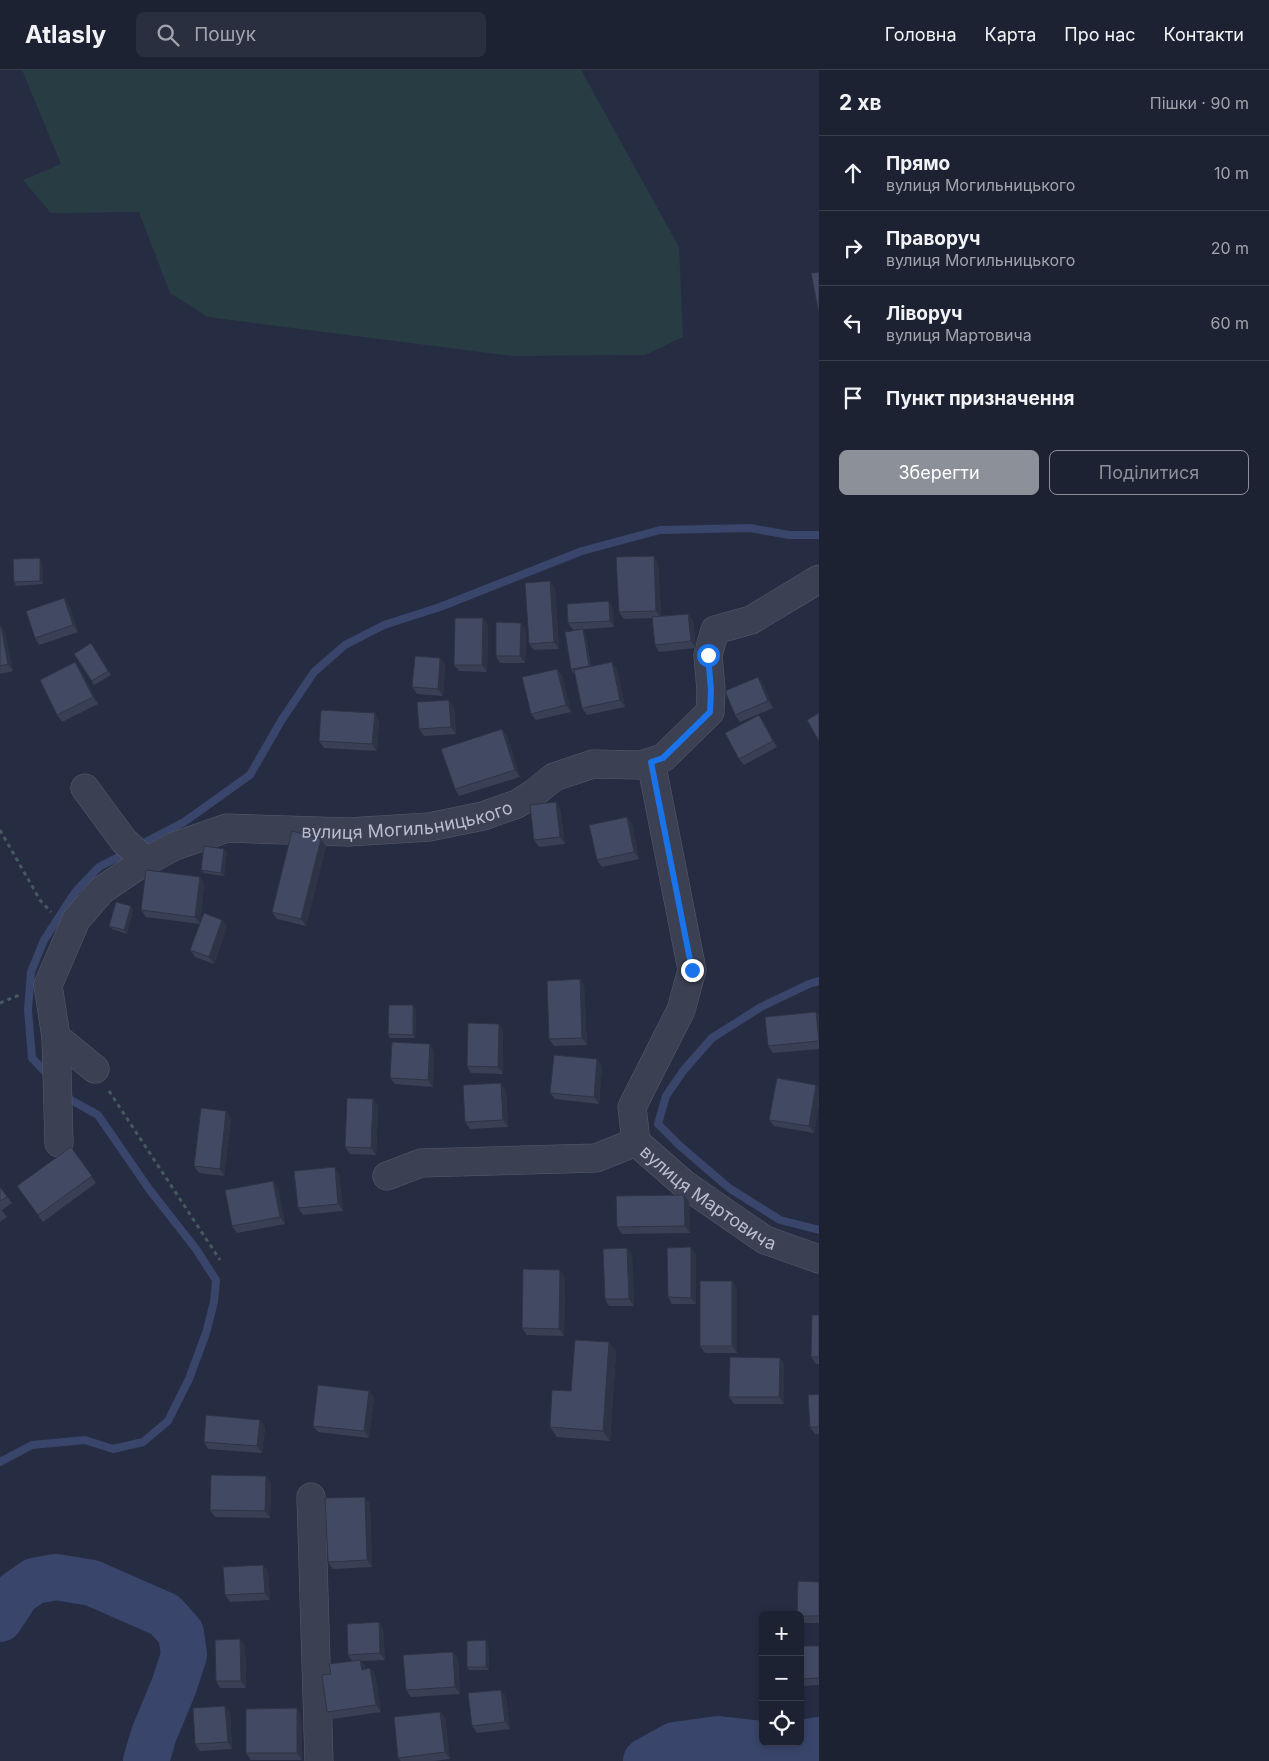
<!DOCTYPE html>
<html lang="uk">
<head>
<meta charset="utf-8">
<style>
	:root { --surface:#1c2232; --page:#292f3e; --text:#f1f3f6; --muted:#a0a4ac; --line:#3a3f4d; --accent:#8c9099 }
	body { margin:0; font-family:Inter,sans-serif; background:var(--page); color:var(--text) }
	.controls { position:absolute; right:15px; bottom:15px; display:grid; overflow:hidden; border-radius:8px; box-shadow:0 2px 8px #0003 }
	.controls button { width:45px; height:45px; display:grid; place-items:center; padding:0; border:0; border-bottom:1px solid var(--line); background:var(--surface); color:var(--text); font:25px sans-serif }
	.stop { position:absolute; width:15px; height:15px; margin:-11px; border:4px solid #1a73e8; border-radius:50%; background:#fff }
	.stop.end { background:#1a73e8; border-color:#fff; box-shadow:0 1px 5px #0008 }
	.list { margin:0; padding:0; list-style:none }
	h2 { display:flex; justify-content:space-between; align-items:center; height:65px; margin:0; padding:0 20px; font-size:21px }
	h2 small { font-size:16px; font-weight:400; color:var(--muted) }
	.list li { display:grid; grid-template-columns:32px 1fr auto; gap:15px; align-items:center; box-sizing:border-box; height:75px; padding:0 20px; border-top:1px solid var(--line) }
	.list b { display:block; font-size:19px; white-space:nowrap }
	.list p { margin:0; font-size:16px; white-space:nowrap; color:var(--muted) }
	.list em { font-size:16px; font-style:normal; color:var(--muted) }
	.actions { display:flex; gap:10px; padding:15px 20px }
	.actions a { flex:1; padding:11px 0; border:1px solid var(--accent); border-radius:8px; text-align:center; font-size:18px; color:var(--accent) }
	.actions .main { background:var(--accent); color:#fff }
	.icon { flex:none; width:28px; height:28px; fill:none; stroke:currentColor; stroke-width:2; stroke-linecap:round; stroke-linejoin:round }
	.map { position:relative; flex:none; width:819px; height:1691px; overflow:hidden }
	header { display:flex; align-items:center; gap:30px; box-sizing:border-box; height:70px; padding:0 25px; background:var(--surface); border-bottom:1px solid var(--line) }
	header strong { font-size:24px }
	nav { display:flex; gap:28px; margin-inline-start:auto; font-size:18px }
	.search { width:350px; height:45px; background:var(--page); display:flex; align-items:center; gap:12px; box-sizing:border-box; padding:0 18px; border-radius:8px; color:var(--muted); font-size:19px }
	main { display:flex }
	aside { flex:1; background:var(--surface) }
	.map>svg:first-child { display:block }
</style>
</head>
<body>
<header>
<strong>Atlasly</strong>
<div class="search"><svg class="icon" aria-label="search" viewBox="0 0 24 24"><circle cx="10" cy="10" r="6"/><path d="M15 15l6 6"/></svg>Пошук</div>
<nav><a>Головна</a><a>Карта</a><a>Про нас</a><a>Контакти</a></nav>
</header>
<main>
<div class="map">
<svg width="819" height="1691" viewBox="0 0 819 1691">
	<rect width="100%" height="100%" fill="#262d43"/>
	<polygon fill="#283c44" points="22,0 581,0 679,177 683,267 645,285 512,286 208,247 170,223 139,142 51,143 23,110 61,94"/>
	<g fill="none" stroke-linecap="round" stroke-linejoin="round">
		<g stroke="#39456a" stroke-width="8">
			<polyline points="138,776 184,752 250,705 281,651 314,602 345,575 384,555 440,537 582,481 660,460 750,458 789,465 819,465"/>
			<polyline points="819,911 809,914 761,937 712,968 683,1001 666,1026 658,1054 679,1075 729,1118 780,1150 819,1160"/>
			<polyline points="49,1006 32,988 28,940 31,902 44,870 76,821 99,797 128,782"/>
			<polyline points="0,1392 32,1375 85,1370 113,1379 143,1372 168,1351 189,1309 206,1263 214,1232 216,1210 196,1179 149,1119 98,1045 69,1029"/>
		</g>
		<g stroke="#39456a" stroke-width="46">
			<polyline points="0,1549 17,1523 34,1511 56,1507 92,1513 165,1545 181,1563 184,1585 174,1616 154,1664 146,1691"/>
			<polyline points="646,1691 675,1675 718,1669 781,1676 819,1670"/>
		</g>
		<defs>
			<g id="minor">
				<path id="s1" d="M651 692 692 900 681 940 632 1037 636 1072 684 1114 765 1170 819 1189"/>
				<polyline points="85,718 124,771 146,791"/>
				<polyline points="56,967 59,1073"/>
				<path id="s2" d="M95 999 56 967 48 915 76 850 102 820 139 795 175 776 227 758 348 762 429 757 483 746 517 734 533 724 554 707 593 694 640 695 663 688 710 642 711 620 708 585 715 560 751 550 819 509"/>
				<polyline points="387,1106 421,1093 596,1088 636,1072"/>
				<polyline points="311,1427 319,1691"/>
			</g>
		</defs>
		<use href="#minor" stroke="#565b6d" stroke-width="29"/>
		<g stroke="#475960" stroke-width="3" stroke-dasharray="4 4" stroke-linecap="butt">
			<polyline points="0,760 40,830 51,842"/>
			<polyline points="0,933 22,924"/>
			<polyline points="109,1021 220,1190"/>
		</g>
		<use href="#minor" stroke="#3b4053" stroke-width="28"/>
	</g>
	<g fill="#394055">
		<polygon points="42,492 43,514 16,516 14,512"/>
		<polygon points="658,493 661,546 688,544 693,551 696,578 659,582 655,575 652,548 624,549 619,542"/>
		<polygon points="555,518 559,579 534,580 529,574"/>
		<polygon points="64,528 69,535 78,562 39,575 35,568"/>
		<polygon points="613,538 614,557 573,560 568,553"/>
		<polygon points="521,553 526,560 525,593 500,593 496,586"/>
		<polygon points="488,555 487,602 459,601 454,595"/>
		<polygon points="1,556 5,563 13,601 0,604"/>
		<polygon points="585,563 591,596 617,599 625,637 587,645 582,638 575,603 573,603 571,599"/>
		<polygon points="91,573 111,605 94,615 74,584"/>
		<polygon points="440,588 445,595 443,626 417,624 412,617"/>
		<polygon points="80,599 98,634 62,652 57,645"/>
		<polygon points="557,599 562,606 571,642 536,650 531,644"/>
		<polygon points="758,607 763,614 773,638 740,652 735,645"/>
		<polygon points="454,637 456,664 424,666 419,659"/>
		<polygon points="379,650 377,681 324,678 319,671"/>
		<polygon points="764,652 777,677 744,695 739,689"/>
		<polygon points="502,659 507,666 520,707 459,726 455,719"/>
		<polygon points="556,732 560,739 565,774 539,777 534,770"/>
		<polygon points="632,754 639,789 602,797 597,790"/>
		<polygon points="321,769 326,776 306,856 277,849 272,842"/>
		<polygon points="227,782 224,806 204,803 201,800"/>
		<polygon points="200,807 204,814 200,854 146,847 141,840"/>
		<polygon points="133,840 127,864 112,859 109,856"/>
		<polygon points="222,850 227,857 214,894 195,887 190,880"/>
		<polygon points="580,909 584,916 587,975 554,976 549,969"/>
		<polygon points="416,939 415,968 390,968 388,964"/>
		<polygon points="816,942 819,946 819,979 773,983 768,976"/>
		<polygon points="503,960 503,1004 471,1003 467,996"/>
		<polygon points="434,981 433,1017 395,1014 390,1008"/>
		<polygon points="602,996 599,1034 555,1029 550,1023"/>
		<polygon points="506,1020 508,1057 470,1059 465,1052"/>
		<polygon points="819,1020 819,1034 814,1063 774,1056 769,1050"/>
		<polygon points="373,1029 378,1036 376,1085 350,1084 345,1077"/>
		<polygon points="226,1041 231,1048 224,1106 199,1103 194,1096"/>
		<polygon points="71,1077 96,1113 43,1152 17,1116"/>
		<polygon points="339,1104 343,1141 303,1145 298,1138"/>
		<polygon points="273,1111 278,1118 285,1154 237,1163 232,1156"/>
		<polygon points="0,1117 12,1133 2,1140 7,1147 0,1152"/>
		<polygon points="684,1125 689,1132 690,1163 622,1164 617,1157"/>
		<polygon points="696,1184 696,1234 672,1234 668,1227"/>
		<polygon points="632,1185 634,1236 609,1236 605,1229"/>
		<polygon points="565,1207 564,1266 527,1265 522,1258"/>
		<polygon points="737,1218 737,1283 705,1283 700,1276"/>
		<polygon points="819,1245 819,1294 816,1294 811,1287"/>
		<polygon points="609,1272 616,1282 610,1371 557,1367 550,1357 571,1321"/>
		<polygon points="780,1288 784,1295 784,1334 734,1334 729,1327"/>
		<polygon points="369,1321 374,1328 369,1368 318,1362 313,1356"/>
		<polygon points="819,1324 819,1364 815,1364 810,1357"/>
		<polygon points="260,1350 265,1357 262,1383 208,1379 204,1372"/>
		<polygon points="271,1413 270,1448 215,1447 210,1440"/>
		<polygon points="370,1434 372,1497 333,1499 328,1492"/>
		<polygon points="263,1495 268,1502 270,1530 230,1532 225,1525"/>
		<polygon points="819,1512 819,1553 802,1553 800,1550 800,1545"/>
		<polygon points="379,1552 383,1559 385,1590 361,1591 365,1596 365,1599 370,1598 375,1605 381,1642 332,1649 327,1642 331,1604 352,1591 348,1585"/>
		<polygon points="240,1569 245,1576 246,1618 220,1618 216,1611"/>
		<polygon points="488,1574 489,1600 469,1600 467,1597"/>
		<polygon points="800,1576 819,1576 819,1615 802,1616 800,1614"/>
		<polygon points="453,1582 458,1589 460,1624 411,1627 406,1620"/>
		<polygon points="501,1620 506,1627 510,1659 477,1663 472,1656"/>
		<polygon points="225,1636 230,1643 232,1679 200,1681 195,1674"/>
		<polygon points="297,1638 301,1645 302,1690 251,1690 246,1683"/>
		<polygon points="440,1642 445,1648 450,1689 434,1691 401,1691 398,1688"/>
	</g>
	<g fill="#2e3445">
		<polygon points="654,486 658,493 661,548 656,541"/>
		<polygon points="40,488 42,492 43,514 40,511"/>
		<polygon points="550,511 555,518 559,579 554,572"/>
		<polygon points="64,528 69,535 78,562 73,555"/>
		<polygon points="609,531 613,538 614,557 610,551"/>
		<polygon points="688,544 693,551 696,578 691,571"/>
		<polygon points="483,548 488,555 487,602 482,595"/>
		<polygon points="521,553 526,560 525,593 520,586"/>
		<polygon points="1,556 5,563 13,601 8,594"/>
		<polygon points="583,559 585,563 591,600 589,596"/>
		<polygon points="440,588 445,595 443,626 438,619"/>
		<polygon points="75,592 80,599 98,634 93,627"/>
		<polygon points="612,592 617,599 625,637 620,630"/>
		<polygon points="557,599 562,606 571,642 566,635"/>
		<polygon points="758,607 763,614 773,638 768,631"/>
		<polygon points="449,630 454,637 456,664 451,657"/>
		<polygon points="375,643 379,650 377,681 372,674"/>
		<polygon points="759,645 764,652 777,677 773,671"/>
		<polygon points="502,659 507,666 520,707 515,700"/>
		<polygon points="556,732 560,739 565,774 560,767"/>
		<polygon points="627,747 632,754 639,789 634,782"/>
		<polygon points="321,769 326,776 306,856 301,849"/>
		<polygon points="224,779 227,782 224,806 221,803"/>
		<polygon points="200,807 204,814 200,854 195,847"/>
		<polygon points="131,836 133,840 127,864 124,860"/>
		<polygon points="222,850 227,857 214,894 209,887"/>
		<polygon points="580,909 584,916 587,975 582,968"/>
		<polygon points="413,935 416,939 415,968 413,965"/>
		<polygon points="816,942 819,946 819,972 819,971"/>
		<polygon points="499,954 503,960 503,1004 498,997"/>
		<polygon points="430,974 434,981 433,1017 428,1010"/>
		<polygon points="597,989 602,996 599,1034 594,1027"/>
		<polygon points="501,1013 506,1020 508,1057 503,1050"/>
		<polygon points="816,1015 819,1020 819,1034 814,1063 809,1056"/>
		<polygon points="373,1029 378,1036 376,1085 371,1078"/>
		<polygon points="226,1041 231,1048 224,1106 220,1099"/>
		<polygon points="335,1097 339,1104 343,1141 338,1134"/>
		<polygon points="273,1111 278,1118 285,1154 280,1147"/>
		<polygon points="684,1125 689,1132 690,1163 685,1156"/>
		<polygon points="691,1177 696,1184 696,1234 691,1228"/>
		<polygon points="627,1178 632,1185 634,1236 629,1229"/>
		<polygon points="560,1200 565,1207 564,1266 559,1259"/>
		<polygon points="732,1211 737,1218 737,1283 732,1276"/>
		<polygon points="609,1272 616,1282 610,1371 603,1361"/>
		<polygon points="780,1288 784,1295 784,1334 779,1327"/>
		<polygon points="369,1321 374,1328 369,1368 364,1361"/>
		<polygon points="260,1350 265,1357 262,1383 257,1376"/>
		<polygon points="266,1406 271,1413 270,1448 265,1441"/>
		<polygon points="365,1427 370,1434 372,1497 367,1490"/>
		<polygon points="263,1495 268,1502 270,1530 265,1523"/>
		<polygon points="379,1552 383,1559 385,1590 380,1583"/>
		<polygon points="240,1569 245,1576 246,1618 241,1611"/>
		<polygon points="486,1570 488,1574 489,1600 486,1597"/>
		<polygon points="453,1582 458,1589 460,1624 455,1617"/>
		<polygon points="360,1590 365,1596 366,1607 362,1600"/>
		<polygon points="370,1598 375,1605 381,1642 376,1635"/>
		<polygon points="501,1620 506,1627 510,1659 505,1652"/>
		<polygon points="225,1636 230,1643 232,1679 228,1672"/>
		<polygon points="297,1638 301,1645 302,1690 297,1683"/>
		<polygon points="440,1642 445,1648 450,1689 445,1682"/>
	</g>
	<g fill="#424a63" stroke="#2e3445">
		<polygon points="819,202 819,244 811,203"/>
		<polygon points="654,486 656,541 619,542 616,487"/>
		<polygon points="40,488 40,511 14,512 13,489"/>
		<polygon points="550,511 554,572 529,574 525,513"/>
		<polygon points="64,528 73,555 35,568 26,541"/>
		<polygon points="609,531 610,551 568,553 567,534"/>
		<polygon points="688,544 691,571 655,575 652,547"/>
		<polygon points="455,548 483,548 482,595 454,595"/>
		<polygon points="496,552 521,553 520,586 496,586"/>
		<polygon points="1,556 8,594 0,596 0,557"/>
		<polygon points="583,559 589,596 571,599 565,562"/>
		<polygon points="91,573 108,601 92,611 74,584"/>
		<polygon points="415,586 440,588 438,619 412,617"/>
		<polygon points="75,592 93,627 57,645 40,610"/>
		<polygon points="612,592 620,630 582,638 574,600"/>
		<polygon points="557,599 566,635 531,644 522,607"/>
		<polygon points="758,607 768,631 735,645 725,621"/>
		<polygon points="449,630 451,657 419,659 417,632"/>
		<polygon points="321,640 375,643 372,674 319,671"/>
		<polygon points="819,643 819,671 807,650"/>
		<polygon points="759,645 773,671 739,689 725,663"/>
		<polygon points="502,659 515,700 455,719 441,679"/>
		<polygon points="556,732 560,767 534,770 530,735"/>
		<polygon points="627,747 634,782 597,790 589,755"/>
		<polygon points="292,761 321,769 301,849 272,842"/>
		<polygon points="204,776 224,779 221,803 201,800"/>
		<polygon points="146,800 200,807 195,847 141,840"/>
		<polygon points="116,832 131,836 124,860 109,856"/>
		<polygon points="204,843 222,850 209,887 190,880"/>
		<polygon points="580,909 582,968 549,969 547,911"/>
		<polygon points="389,935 413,935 413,965 388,964"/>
		<polygon points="816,942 819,971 768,976 765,947"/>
		<polygon points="468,953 499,954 498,997 467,996"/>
		<polygon points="392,972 430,974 428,1010 390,1008"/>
		<polygon points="554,985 597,989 594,1027 550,1023"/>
		<polygon points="777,1008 816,1015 809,1056 769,1050"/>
		<polygon points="501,1013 503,1050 465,1052 463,1015"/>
		<polygon points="347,1028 373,1029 371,1078 345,1077"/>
		<polygon points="201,1038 226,1041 220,1099 194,1096"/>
		<polygon points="71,1077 92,1106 38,1145 17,1116"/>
		<polygon points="335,1097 338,1134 298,1138 294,1101"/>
		<polygon points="273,1111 280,1147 232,1156 225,1120"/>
		<polygon points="0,1117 7,1127 0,1131"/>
		<polygon points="684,1125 685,1156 617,1157 616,1126"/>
		<polygon points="691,1177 691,1228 668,1227 667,1178"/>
		<polygon points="627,1178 629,1229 605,1229 603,1179"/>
		<polygon points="523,1199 560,1200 559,1259 522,1258"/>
		<rect x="700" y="1211" width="32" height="65"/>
		<polygon points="812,1245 819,1245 819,1287 811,1287"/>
		<polygon points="575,1270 609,1272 603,1361 550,1357 552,1320 571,1321"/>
		<polygon points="730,1287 780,1288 779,1327 729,1327"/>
		<polygon points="318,1315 369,1321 364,1361 313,1356"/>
		<polygon points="819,1324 819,1357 810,1357 808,1325"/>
		<polygon points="206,1345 260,1350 257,1376 204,1372"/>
		<polygon points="211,1405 266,1406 265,1441 210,1440"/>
		<polygon points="365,1427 367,1490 328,1492 325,1428"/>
		<polygon points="263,1495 265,1523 225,1525 223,1497"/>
		<polygon points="798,1511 819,1512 819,1546 800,1546 800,1545 797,1545"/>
		<polygon points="379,1552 380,1583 348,1585 347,1554"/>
		<polygon points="240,1569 241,1611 216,1611 215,1570"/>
		<polygon points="486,1570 486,1597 467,1597 467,1571"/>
		<polygon points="800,1576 819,1576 819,1608 800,1609"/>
		<polygon points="453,1582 455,1617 406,1620 403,1585"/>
		<polygon points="360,1590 362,1600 370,1598 376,1635 327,1642 322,1605 331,1604 329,1594"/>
		<polygon points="501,1620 505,1652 472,1656 468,1623"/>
		<polygon points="225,1636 228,1672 195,1674 193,1638"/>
		<polygon points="297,1638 297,1683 246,1683 246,1639"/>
		<polygon points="440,1642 445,1682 398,1688 394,1647"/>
	</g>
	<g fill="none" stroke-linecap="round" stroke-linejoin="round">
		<polyline stroke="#1a73e8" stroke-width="6" points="692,900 651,692 663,688 710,642 711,620 708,585"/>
	</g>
	<g text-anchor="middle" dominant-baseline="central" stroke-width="4" stroke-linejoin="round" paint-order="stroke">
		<g font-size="18" fill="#b8bccc" stroke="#1f2538">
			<text stroke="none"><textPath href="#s2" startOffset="535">вулиця Могильницького</textPath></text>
			<text stroke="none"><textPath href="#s1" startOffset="489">вулиця Мартовича</textPath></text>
		</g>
	</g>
</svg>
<div class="controls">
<button>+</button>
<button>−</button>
<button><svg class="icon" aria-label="locate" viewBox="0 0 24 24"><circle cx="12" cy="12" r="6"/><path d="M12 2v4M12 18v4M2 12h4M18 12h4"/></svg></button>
</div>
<div class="stop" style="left:708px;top:585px"></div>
<div class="stop end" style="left:692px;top:900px"></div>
</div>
<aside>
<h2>2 хв<small>Пішки · 90 m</small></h2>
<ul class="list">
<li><svg class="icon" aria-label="ahead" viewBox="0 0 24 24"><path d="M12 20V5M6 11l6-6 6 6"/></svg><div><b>Прямо</b><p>вулиця Могильницького</p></div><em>10 m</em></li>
<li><svg class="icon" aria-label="right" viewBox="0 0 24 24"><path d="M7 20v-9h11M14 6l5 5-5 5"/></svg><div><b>Праворуч</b><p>вулиця Могильницького</p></div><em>20 m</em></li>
<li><svg class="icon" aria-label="left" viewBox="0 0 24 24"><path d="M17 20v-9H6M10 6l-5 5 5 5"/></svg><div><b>Ліворуч</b><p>вулиця Мартовича</p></div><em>60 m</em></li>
<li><svg class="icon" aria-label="arrive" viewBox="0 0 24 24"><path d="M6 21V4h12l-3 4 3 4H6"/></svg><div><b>Пункт призначення</b></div></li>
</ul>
<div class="actions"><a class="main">Зберегти</a><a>Поділитися</a></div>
</aside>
</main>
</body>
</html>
